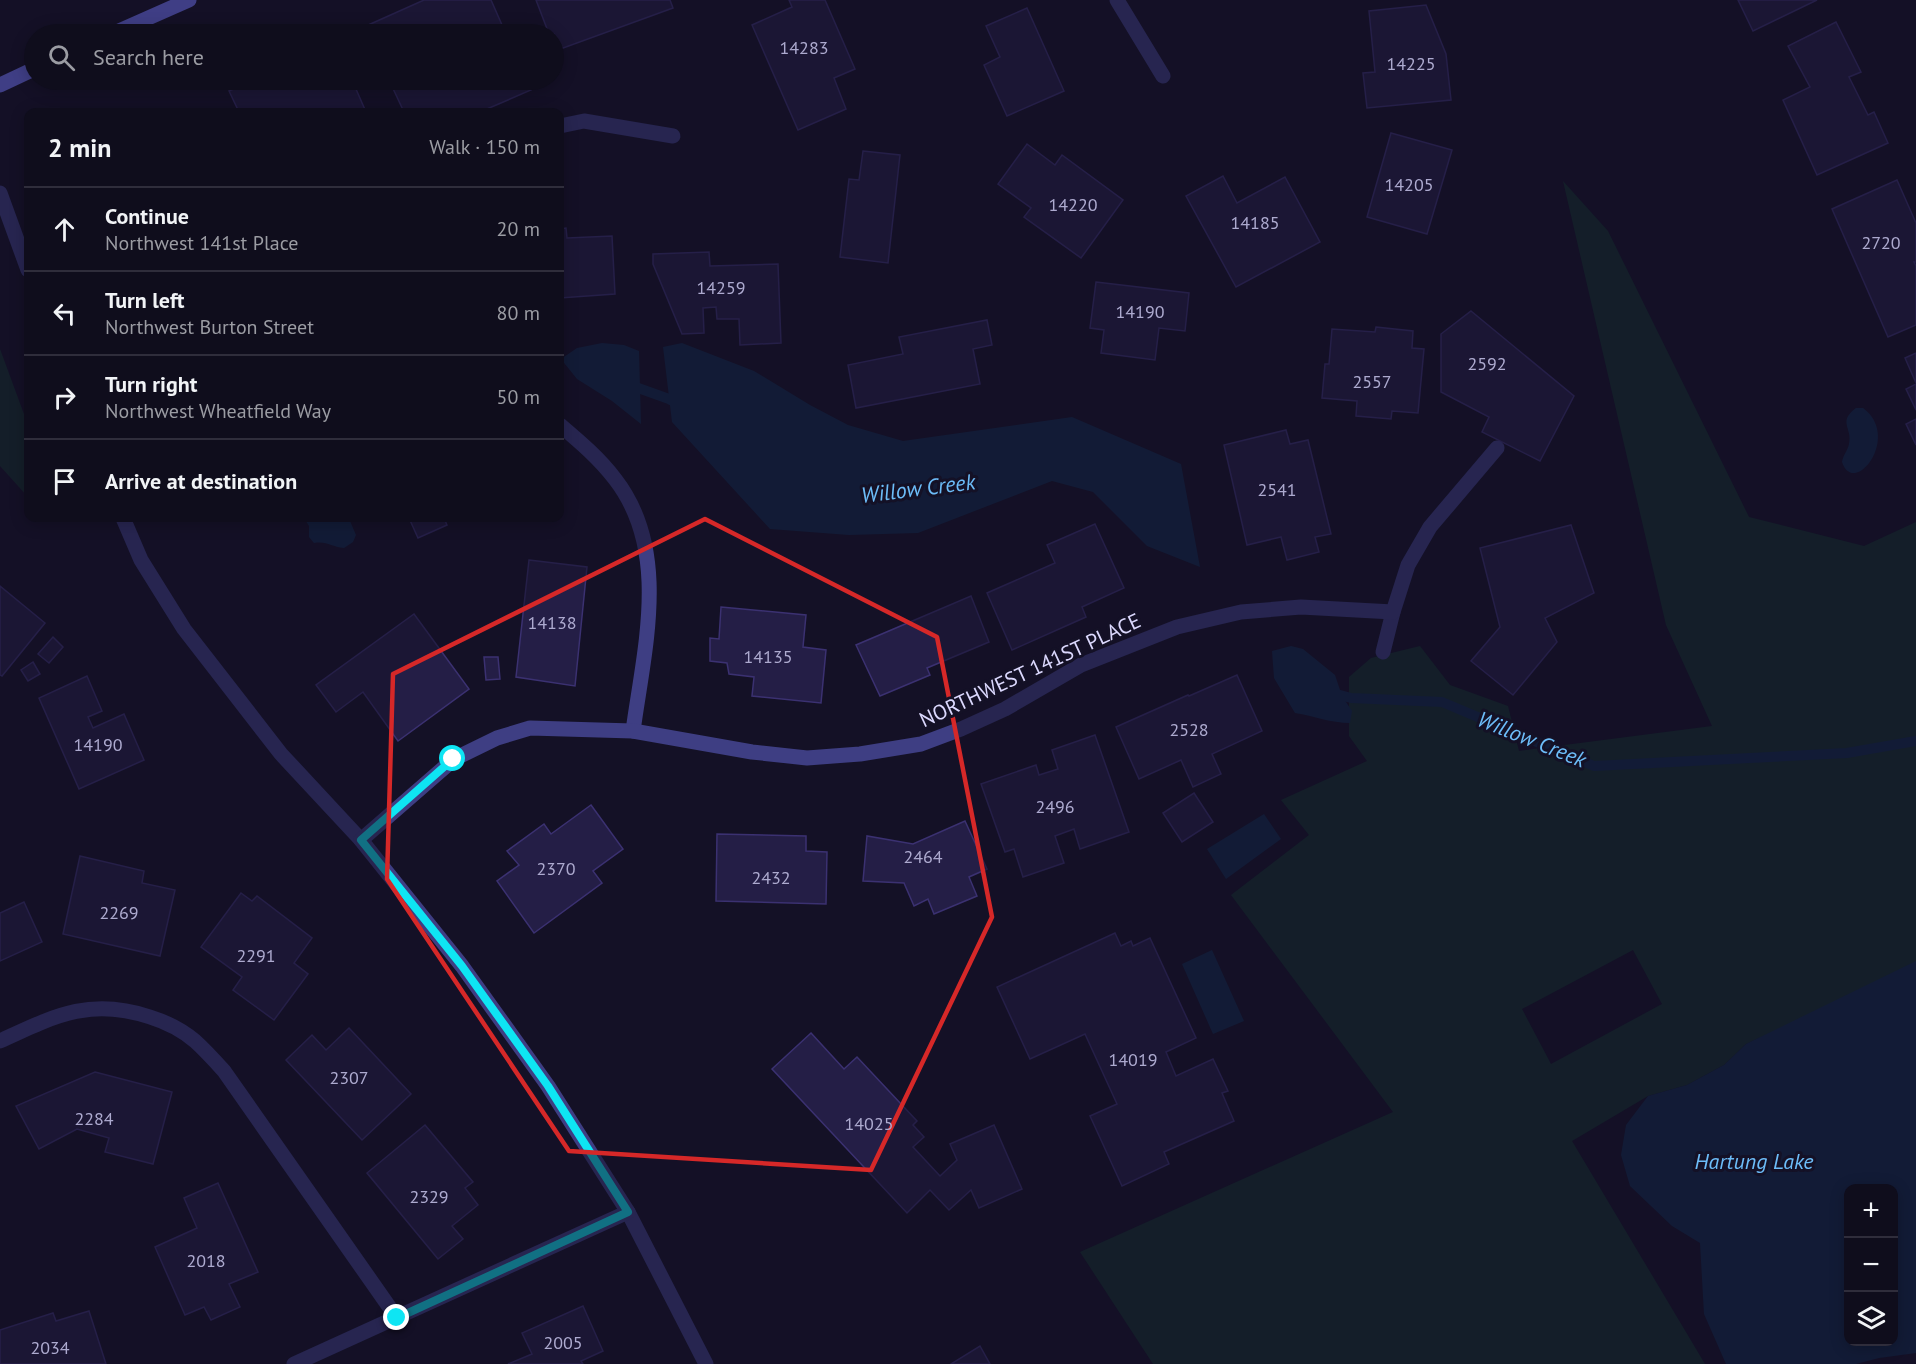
<!DOCTYPE html>
<html lang="en">
<head>
<meta charset="utf-8">
<style>
	:root { --surface:#0f0d1c; --page:#1d1b29; --text:#f1f3f6; --muted:#9b9ca3; --line:#2f2d3b }
	body { margin:0; font-family:"PT Sans",sans-serif; background:var(--page); color:var(--text) }
	.controls { position:absolute; right:18px; bottom:18px; display:grid; overflow:hidden; border-radius:12px; box-shadow:0 3px 15px #0003 }
	.controls button { width:54px; height:54px; display:grid; place-items:center; padding:0; border:0; border-bottom:2px solid var(--line); background:var(--surface); color:var(--text); font:30px sans-serif }
	.stop { position:absolute; width:18px; height:18px; margin:-14px; border:4px solid #0ee5f3; border-radius:50%; background:#fff }
	.stop.end { background:#0ee5f3; border-color:#fff; box-shadow:0 2px 6px #0008 }
	.list { margin:0; padding:0; list-style:none }
	h2 { display:flex; justify-content:space-between; align-items:center; height:78px; margin:0; padding:0 24px; font-size:26px }
	h2 small { font-size:20px; font-weight:400; color:var(--muted) }
	.list li { display:grid; grid-template-columns:39px 1fr auto; gap:18px; align-items:center; box-sizing:border-box; height:84px; padding:0 24px; border-top:2px solid var(--line) }
	.list b { display:block; font-size:22px; white-space:nowrap }
	.list p { margin:0; font-size:20px; white-space:nowrap; color:var(--muted) }
	.list em { font-size:20px; font-style:normal; color:var(--muted) }
	.icon { flex:none; width:33px; height:33px; fill:none; stroke:currentColor; stroke-width:2; stroke-linecap:round; stroke-linejoin:round }
	.map { position:relative; flex:none; width:1916px; height:1364px; overflow:hidden }
	.search { position:absolute; background:var(--surface); box-shadow:0 3px 15px #0003; left:24px; top:24px; width:540px; height:66px; display:flex; align-items:center; gap:15px; box-sizing:border-box; padding:0 21px; border-radius:33px; color:var(--muted); font-size:22px }
	.panel { position:absolute; background:var(--surface); box-shadow:0 3px 15px #0003; left:24px; top:108px; width:540px; height:414px; border-radius:12px }
	.map>svg:first-child { display:block }
</style>
</head>
<body>
<div class="map">
<svg width="1916" height="1364" viewBox="0 0 1916 1364">
	<rect width="100%" height="100%" fill="#141126"/>
	<g fill="#14302e" fill-rule="evenodd">
		<path d="M1563 181 1608 231 1749 517 1864 546 1916 522V967L1746 1044 1724 1065 1687 1085 1648 1096 1572 1141 1705 1364H1153L1080 1252 1393 1112 1231 895 1309 835 1281 800 1367 761 1349 736V677L1371 658 1420 646 1450 685 1508 706 1519 751 1712 726 1666 625ZM1633 950 1662 1004 1551 1064 1522 1009Z"/>
		<polygon points="0,349 28,425 28,497 0,466"/>
	</g>
	<g fill="#11294a" fill-rule="evenodd">
		<polygon points="602,343 624,345 639,351 641,424 612,401 577,379 561,359 577,348"/>
		<polygon points="682,343 754,371 810,405 848,425 903,441 1072,417 1181,464 1200,567 1147,546 1093,492 1052,481 918,533 849,535 770,529 672,422 663,347"/>
		<path d="M1856 408H1863C1902 437 1854 498 1842 462 1843 455 1848 450 1849 444 1853 428 1837 422 1856 408Z"/>
		<path d="M304 518H342L350 521 356 535 353 542 344 548C331 547 328 541 314 543L309 537V526Z"/>
		<path d="M1291 646 1303 649 1335 675 1342 696 1352 711 1350 723C1331 723 1314 716 1295 713L1274 678 1272 651Z"/>
		<polygon points="1264,814 1281,839 1226,879 1207,849"/>
		<polygon points="1212,950 1244,1021 1213,1034 1182,964"/>
		<path d="M1916 961V1353L1879 1358 1856 1364H1726L1704 1314 1700 1243 1672 1226 1630 1186 1621 1155 1626 1125 1648 1096 1687 1085 1724 1065 1746 1044ZM1848 1188H1894V1342H1848Z"/>
	</g>
	<g fill="none" stroke-linecap="round" stroke-linejoin="round">
		<g stroke="#11294a" stroke-width="10">
			<polyline points="627,384 669,399 682,406"/>
			<polyline points="1329,692 1351,698 1442,702 1594,766 1847,753 1916,741"/>
		</g>
	</g>
	<g fill="#241e46" stroke="#3b3171" stroke-width="1.5">
		<polygon points="424,0 491,0 506,34 369,34 366,26"/>
		<polygon points="536,0 670,0 673,8 555,51 554,34 549,34"/>
		<polygon points="789,0 825,0 855,69 834,78 846,109 798,130 752,25 792,7"/>
		<polygon points="1738,0 1817,0 1753,31"/>
		<polygon points="1426,5 1446,54 1451,100 1367,108 1363,73 1375,72 1369,11"/>
		<polygon points="1027,8 1064,91 1007,116 984,65 1000,57 986,26"/>
		<polygon points="1836,22 1861,72 1849,77 1868,115 1874,112 1888,143 1817,175 1783,100 1810,87 1788,46"/>
		<polygon points="254,80 352,80 366,112 239,112 229,91"/>
		<polygon points="389,80 526,80 531,90 480,112 404,112"/>
		<polygon points="1391,133 1452,150 1427,234 1367,217"/>
		<polygon points="1027,144 1055,165 1062,155 1123,200 1081,258 1024,217 1031,208 998,184"/>
		<polygon points="863,151 900,155 888,263 840,257 849,179 859,180"/>
		<polygon points="1223,176 1237,203 1285,177 1320,242 1236,287 1186,196"/>
		<polygon points="1897,180 1916,223 1916,262 1914,262 1916,266 1916,325 1888,337 1832,209"/>
		<polygon points="566,228 567,238 612,236 615,294 560,298 560,229"/>
		<polygon points="709,252 710,266 778,264 781,343 740,345 739,319 717,319 716,307 703,308 704,333 682,334 653,264 653,254"/>
		<polygon points="1096,282 1189,293 1185,331 1159,328 1155,360 1101,353 1104,330 1090,328"/>
		<polygon points="1471,311 1574,396 1540,461 1482,432 1489,417 1441,392 1441,334"/>
		<polygon points="987,320 992,345 973,349 980,384 856,408 848,365 903,354 899,337"/>
		<polygon points="1376,327 1413,331 1412,348 1424,349 1418,413 1392,411 1391,419 1356,416 1357,401 1322,398 1325,364 1329,364 1332,329 1375,332"/>
		<polygon points="1916,353 1916,383 1905,358"/>
		<polygon points="1916,384 1916,410 1906,389"/>
		<polygon points="1916,419 1916,445 1906,424"/>
		<polygon points="1286,430 1290,444 1308,440 1331,534 1315,537 1319,552 1287,560 1281,537 1247,545 1224,445"/>
		<polygon points="409,518 444,518 447,525 418,538"/>
		<polygon points="1095,524 1124,588 1082,607 1086,617 1012,650 987,593 1055,563 1047,545"/>
		<polygon points="1571,525 1594,593 1545,618 1557,642 1513,695 1471,661 1500,627 1480,548"/>
		<polygon points="529,560 587,567 575,686 516,677"/>
		<polygon points="0,586 45,623 2,676 0,675"/>
		<polygon points="971,596 989,642 927,668 930,675 880,696 856,645"/>
		<polygon points="721,607 806,615 803,647 826,650 821,703 752,696 754,677 729,674 727,663 710,661 710,638 719,639"/>
		<polygon points="414,614 469,689 398,741 363,692 336,712 316,685"/>
		<polygon points="53,637 63,647 49,663 38,654"/>
		<polygon points="484,657 498,657 500,679 486,680"/>
		<polygon points="33,662 40,674 28,681 21,670"/>
		<polygon points="1237,675 1262,731 1212,754 1221,774 1193,787 1181,760 1139,779 1116,727 1188,695 1189,696"/>
		<polygon points="87,676 102,711 88,717 93,728 124,714 144,760 79,789 39,698"/>
		<polygon points="1095,735 1129,832 1080,849 1074,829 1055,836 1064,863 1023,877 1014,849 1005,852 981,784 1036,765 1039,775 1058,769 1052,750"/>
		<polygon points="1194,793 1213,822 1182,842 1163,813"/>
		<polygon points="591,805 623,849 593,871 602,883 534,933 497,881 519,865 507,851 544,824 551,834"/>
		<polygon points="965,821 987,869 969,877 977,896 934,914 928,899 914,906 904,883 863,881 867,836 913,844"/>
		<polygon points="717,834 806,836 806,851 827,852 826,904 716,901"/>
		<polygon points="80,856 144,871 142,883 175,890 160,956 63,934"/>
		<polygon points="241,893 252,901 257,896 312,938 294,963 308,974 274,1020 233,990 242,977 201,947"/>
		<polygon points="24,902 42,942 0,961 0,913"/>
		<polygon points="1115,933 1121,946 1131,941 1133,946 1150,938 1196,1038 1166,1052 1176,1076 1213,1059 1228,1091 1222,1093 1234,1121 1164,1152 1169,1164 1122,1186 1090,1116 1117,1104 1085,1034 1030,1059 997,987"/>
		<polygon points="349,1028 411,1094 362,1140 286,1060 312,1035 326,1050"/>
		<polygon points="811,1033 844,1069 857,1057 917,1121 913,1125 924,1137 913,1147 940,1176 957,1160 950,1144 994,1125 1022,1189 979,1208 971,1190 949,1210 930,1190 907,1213 772,1069"/>
		<polygon points="95,1072 172,1092 153,1164 105,1152 109,1138 77,1129 39,1149 16,1106"/>
		<polygon points="425,1125 473,1182 465,1188 478,1205 452,1226 463,1239 438,1259 367,1173"/>
		<polygon points="218,1183 258,1272 229,1284 240,1307 211,1320 204,1307 185,1315 155,1247 197,1228 184,1198"/>
		<polygon points="583,1306 603,1351 581,1361 583,1364 508,1364 532,1354 522,1333"/>
		<polygon points="89,1311 106,1364 0,1364 0,1330 53,1313 56,1321"/>
		<polygon points="980,1346 990,1364 951,1364"/>
	</g>
	<g fill="none" stroke-linecap="round" stroke-linejoin="round">
		<g stroke="#3e3e83" stroke-width="15">
			<polyline points="1117,0 1163,76"/>
			<polyline points="560,126 584,121 673,136"/>
			<polyline points="0,193 28,270"/>
			<path d="M560 425C580 442 599 458 615 479 671 551 644 649 633 731"/>
			<polyline points="123,518 141,560 184,629 281,754 361,840 462,966 548,1086 628,1212 706,1364"/>
			<polyline points="1383,652 1393,612"/>
			<polyline points="361,840 454,759 497,738 530,728 633,731 752,752 807,758 860,754 921,744 961,729 1005,709 1081,665 1177,627 1241,612 1301,607 1393,612 1408,565 1430,527 1497,448"/>
			<path d="M0 1041C54 1016 90 997 150 1017 166 1022 183 1031 195 1041 205 1050 215 1061 224 1071L397 1318"/>
			<polyline points="294,1364 628,1212"/>
		</g>
		<g stroke="#7476f8" stroke-width="15">
			<polyline points="112,34 189,0"/>
			<polyline points="0,85 34,69"/>
		</g>
	</g>
	<g fill="none" stroke-linecap="round" stroke-linejoin="round">
		<polyline stroke="#0ee5f3" stroke-width="8" points="397,1318 628,1212 548,1086 462,966 361,840 453,759"/>
	</g>
	<path d="M0 0H1916V1364H0ZM705 519 937 637 992 917 871 1170 569 1151 387 879 393 674Z" fill="#141126" fill-opacity=".55" fill-rule="evenodd"/>
	<path fill="none" stroke="#d62828" stroke-width="4.5" stroke-linejoin="round" d="M705 519 937 637 992 917 871 1170 569 1151 387 879 393 674Z"/>
	<g text-anchor="middle" dominant-baseline="central" stroke-width="6" stroke-linejoin="round" paint-order="stroke">
		<g font-size="18" fill="#adaacf">
			<text x="804" y="47">14283</text>
			<text x="1411" y="63">14225</text>
			<text x="1409" y="184">14205</text>
			<text x="1073" y="204">14220</text>
			<text x="1255" y="222">14185</text>
			<text x="1881" y="242">2720</text>
			<text x="721" y="287">14259</text>
			<text x="1140" y="311">14190</text>
			<text x="1487" y="363">2592</text>
			<text x="1372" y="381">2557</text>
			<text x="1277" y="489">2541</text>
			<text x="552" y="622">14138</text>
			<text x="768" y="656">14135</text>
			<text x="1189" y="729">2528</text>
			<text x="98" y="744">14190</text>
			<text x="1055" y="806">2496</text>
			<text x="923" y="856">2464</text>
			<text x="556" y="868">2370</text>
			<text x="771" y="877">2432</text>
			<text x="119" y="912">2269</text>
			<text x="256" y="955">2291</text>
			<text x="1133" y="1059">14019</text>
			<text x="349" y="1077">2307</text>
			<text x="94" y="1118">2284</text>
			<text x="869" y="1123">14025</text>
			<text x="429" y="1196">2329</text>
			<text x="206" y="1260">2018</text>
			<text x="563" y="1342">2005</text>
			<text x="50" y="1347">2034</text>
		</g>
		<g font-size="21" fill="#dbd8fd" stroke="#141126">
			<text transform="translate(1030 670) rotate(-25)">NORTHWEST 141ST PLACE</text>
		</g>
		<g font-size="22" font-style="italic" fill="#6cbcf8" stroke="#141126">
			<text transform="translate(918 488) rotate(-7)">Willow Creek</text>
			<text transform="translate(1532 739) rotate(22)">Willow Creek</text>
			<text x="1754" y="1161">Hartung Lake</text>
		</g>
	</g>
</svg>
<div class="controls">
<button>+</button>
<button>−</button>
<button><svg class="icon" aria-label="layers" viewBox="0 0 24 24"><path d="M12 4l9 5-9 5-9-5zM3 14l9 5 9-5"/></svg></button>
</div>
<div class="stop" style="left:453px;top:759px"></div>
<div class="stop end" style="left:397px;top:1318px"></div>
<div class="search"><svg class="icon" aria-label="search" viewBox="0 0 24 24"><circle cx="10" cy="10" r="6"/><path d="M15 15l6 6"/></svg>Search here</div>
<section class="panel">
<h2>2 min<small>Walk · 150 m</small></h2>
<ul class="list">
<li><svg class="icon" aria-label="ahead" viewBox="0 0 24 24"><path d="M12 20V5M6 11l6-6 6 6"/></svg><div><b>Continue</b><p>Northwest 141st Place</p></div><em>20 m</em></li>
<li><svg class="icon" aria-label="left" viewBox="0 0 24 24"><path d="M17 20v-9H6M10 6l-5 5 5 5"/></svg><div><b>Turn left</b><p>Northwest Burton Street</p></div><em>80 m</em></li>
<li><svg class="icon" aria-label="right" viewBox="0 0 24 24"><path d="M7 20v-9h11M14 6l5 5-5 5"/></svg><div><b>Turn right</b><p>Northwest Wheatfield Way</p></div><em>50 m</em></li>
<li><svg class="icon" aria-label="arrive" viewBox="0 0 24 24"><path d="M6 21V4h12l-3 4 3 4H6"/></svg><div><b>Arrive at destination</b></div></li>
</ul>
</section>
</div>
</body>
</html>
